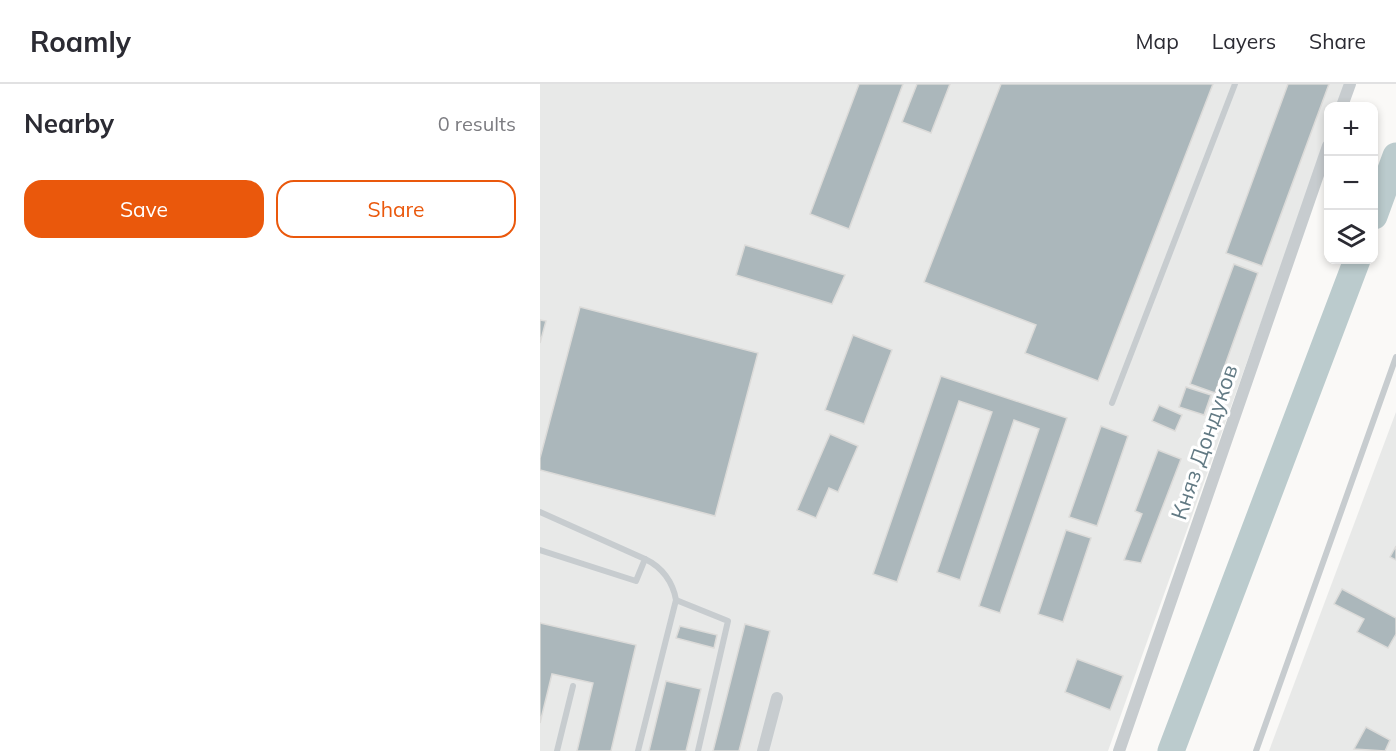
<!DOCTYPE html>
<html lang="en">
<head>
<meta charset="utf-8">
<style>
	:root { --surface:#fff; --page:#f2f2f3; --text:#2b2b33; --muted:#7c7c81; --line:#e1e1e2; --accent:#ea580c }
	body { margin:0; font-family:Mulish,sans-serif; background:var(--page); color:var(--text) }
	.controls { position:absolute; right:18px; top:18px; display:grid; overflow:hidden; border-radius:12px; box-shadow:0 3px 9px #0003 }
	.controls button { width:54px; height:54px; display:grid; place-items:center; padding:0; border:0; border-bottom:2px solid var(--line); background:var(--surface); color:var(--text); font:30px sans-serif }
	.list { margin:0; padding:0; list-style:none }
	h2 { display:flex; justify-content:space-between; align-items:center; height:78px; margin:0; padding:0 24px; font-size:26px }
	h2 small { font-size:20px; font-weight:400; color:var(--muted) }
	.actions { display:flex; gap:12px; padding:18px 24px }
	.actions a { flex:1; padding:14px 0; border:2px solid var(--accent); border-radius:18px; text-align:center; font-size:21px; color:var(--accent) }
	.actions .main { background:var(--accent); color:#fff }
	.icon { flex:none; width:33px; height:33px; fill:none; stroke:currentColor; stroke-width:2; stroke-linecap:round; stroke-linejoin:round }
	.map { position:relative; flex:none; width:856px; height:667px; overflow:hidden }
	header { display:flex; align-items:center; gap:36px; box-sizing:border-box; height:84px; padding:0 30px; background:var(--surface); border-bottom:2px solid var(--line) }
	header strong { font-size:28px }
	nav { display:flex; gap:33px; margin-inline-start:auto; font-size:21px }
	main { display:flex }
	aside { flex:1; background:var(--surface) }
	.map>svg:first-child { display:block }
</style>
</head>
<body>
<header>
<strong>Roamly</strong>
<nav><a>Map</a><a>Layers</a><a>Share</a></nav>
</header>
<main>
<aside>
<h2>Nearby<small>0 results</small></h2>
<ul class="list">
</ul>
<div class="actions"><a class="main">Save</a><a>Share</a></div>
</aside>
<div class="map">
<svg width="856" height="667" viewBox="0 0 856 667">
	<rect width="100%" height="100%" fill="#faf9f7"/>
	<g fill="#e8e9e8">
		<polygon points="0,0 807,0 799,22 788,22 788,51 568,667 0,667"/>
		<polygon points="856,328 856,667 729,667"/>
	</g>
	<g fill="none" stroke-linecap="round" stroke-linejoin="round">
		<g stroke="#bbcbcd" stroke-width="27">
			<polyline points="834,132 856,72"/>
			<polyline points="631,667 817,176"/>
		</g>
	</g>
	<g fill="#abb7bb" stroke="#dcdbd9" stroke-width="1.5">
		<polygon points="319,0 363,0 309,145 270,130"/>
		<polygon points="377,0 410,0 391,49 362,38"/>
		<polygon points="461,0 673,0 558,297 485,269 496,241 384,198"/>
		<polygon points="748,0 789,0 722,182 686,169"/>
		<polygon points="205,161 305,191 292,220 196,191"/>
		<polygon points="694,180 718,189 675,309 650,300"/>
		<polygon points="40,223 218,269 175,432 0,386 0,374"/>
		<polygon points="0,236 6,237 0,259"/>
		<polygon points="313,251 352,266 324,340 285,326"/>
		<polygon points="401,292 527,334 460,529 439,522 499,345 474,336 420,496 397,488 452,328 419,317 357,498 333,490"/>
		<polygon points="646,303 671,311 664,331 639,323"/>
		<polygon points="619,321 642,331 635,347 612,337"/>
		<polygon points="561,342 588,352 557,442 529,433"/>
		<polygon points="290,350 318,362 298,408 289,404 276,434 257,426"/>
		<polygon points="618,366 641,375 601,479 584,476 602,430 595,427"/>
		<polygon points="526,446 551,454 523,538 498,530"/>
		<polygon points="856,462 856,476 850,473"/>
		<polygon points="802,505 856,534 856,550 848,564 817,548 824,535 794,520"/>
		<polygon points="0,539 96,561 71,667 37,667 53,599 12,590 0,639"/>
		<polygon points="205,540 230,547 199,667 173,667"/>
		<polygon points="140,542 177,551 174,564 136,554"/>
		<polygon points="537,575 583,592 570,626 525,608"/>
		<polygon points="126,597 161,605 146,667 109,667"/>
		<polygon points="826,643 850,656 845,667 814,665"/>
	</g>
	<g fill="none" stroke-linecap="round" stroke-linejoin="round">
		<g stroke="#c7cccf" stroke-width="6">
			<polyline points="572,319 695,0"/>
			<polyline points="0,428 105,475 96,497 0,466"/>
			<path d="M105 475C122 483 133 498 136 516"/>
			<polyline points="17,667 33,602"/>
			<polyline points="98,667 136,516 188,537 158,667"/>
			<polyline points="716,667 856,273"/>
		</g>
		<g stroke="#c7cccf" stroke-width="12">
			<polyline points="802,22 810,0"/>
			<polyline points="223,667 237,614"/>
			<polyline points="579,667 788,62"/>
		</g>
	</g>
	<g text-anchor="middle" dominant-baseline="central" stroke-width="6" stroke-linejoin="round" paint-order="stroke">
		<g font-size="22" fill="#627a84" stroke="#fff">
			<text transform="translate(664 358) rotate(-71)">Княз Дондуков</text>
		</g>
	</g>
</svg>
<div class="controls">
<button>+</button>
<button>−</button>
<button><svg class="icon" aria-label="layers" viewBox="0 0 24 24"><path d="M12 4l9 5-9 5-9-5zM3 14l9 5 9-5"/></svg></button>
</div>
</div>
</main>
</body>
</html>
